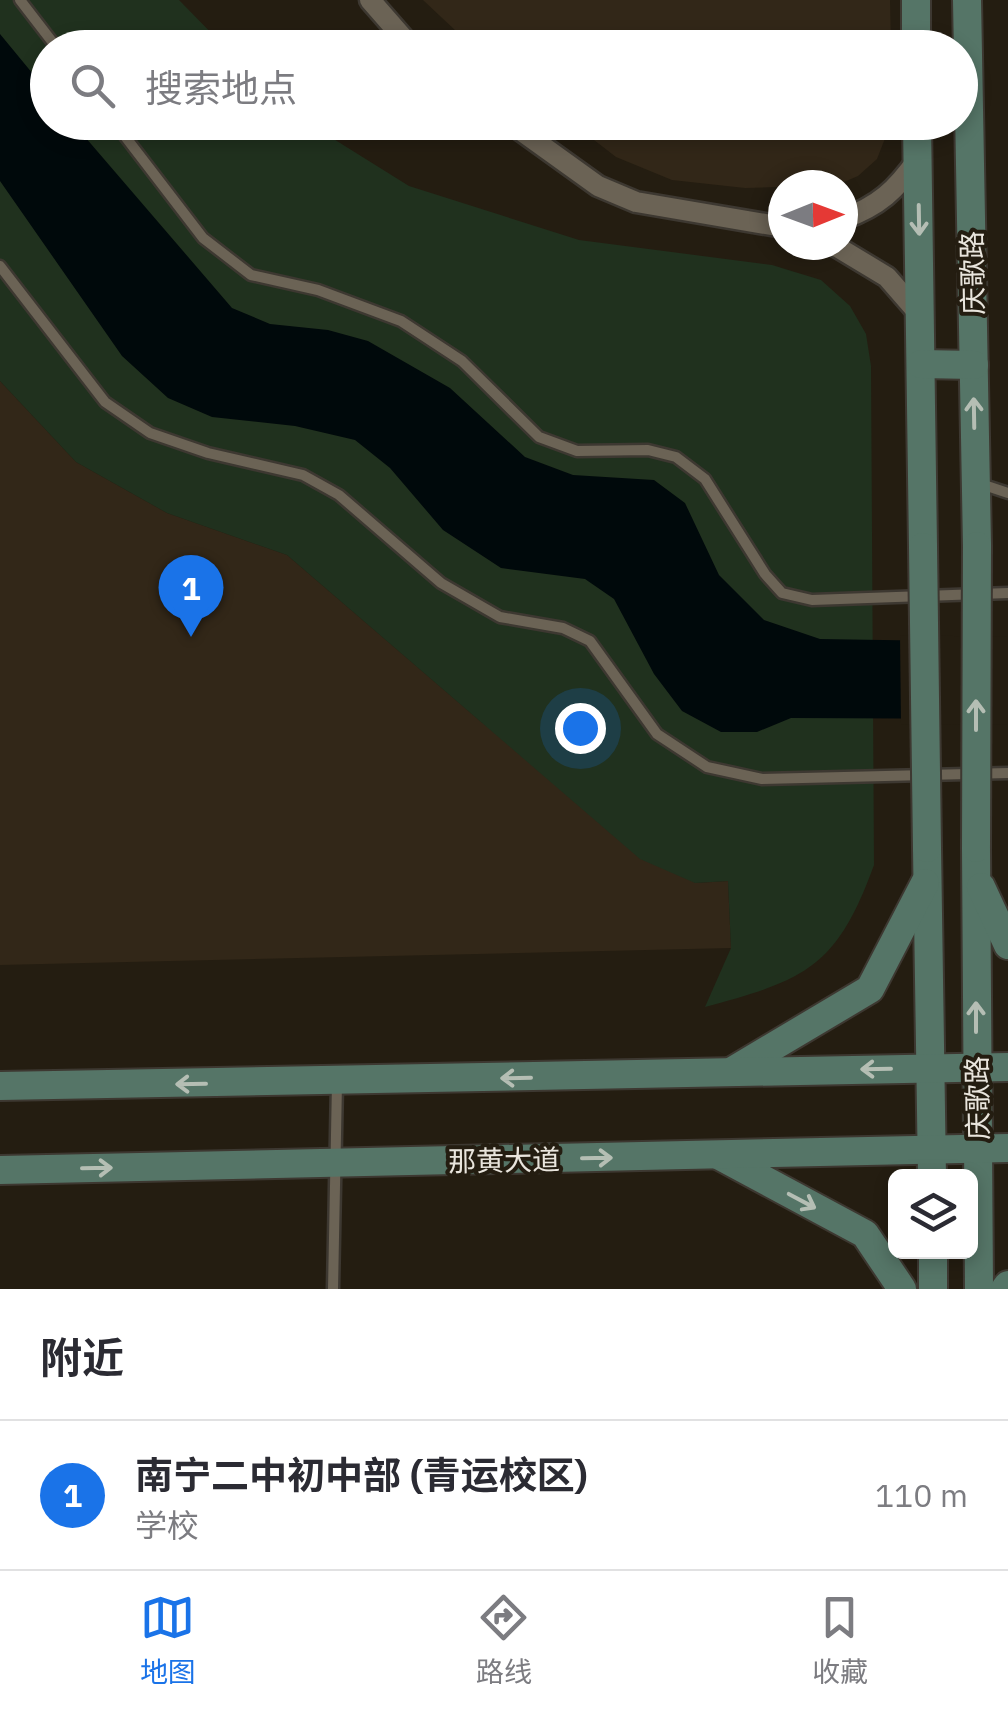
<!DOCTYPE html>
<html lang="zh">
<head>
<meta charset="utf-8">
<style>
	:root { --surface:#fff; --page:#f7f7f7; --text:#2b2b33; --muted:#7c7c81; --line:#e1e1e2; --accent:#1a73e8 }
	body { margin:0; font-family:"IBM Plex Sans","Noto Sans SC",sans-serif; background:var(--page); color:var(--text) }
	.controls { position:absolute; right:30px; bottom:30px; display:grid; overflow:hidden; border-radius:15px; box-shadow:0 5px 15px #0003 }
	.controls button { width:90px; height:90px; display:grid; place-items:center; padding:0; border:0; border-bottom:2px solid var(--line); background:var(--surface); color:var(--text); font:50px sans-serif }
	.compass { position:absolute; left:768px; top:170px; width:90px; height:90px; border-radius:50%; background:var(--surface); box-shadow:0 5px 15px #0003; rotate:89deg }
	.you { position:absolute; left:580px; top:728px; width:35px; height:35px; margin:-25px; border:8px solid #fff; border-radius:50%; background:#1a73e8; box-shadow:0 0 0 15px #1a73e833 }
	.badge { display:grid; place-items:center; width:65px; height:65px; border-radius:50%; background:var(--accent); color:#fff; font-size:32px; font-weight:700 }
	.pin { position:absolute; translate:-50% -82px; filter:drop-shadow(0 2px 5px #0008) }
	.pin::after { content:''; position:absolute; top:52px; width:35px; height:30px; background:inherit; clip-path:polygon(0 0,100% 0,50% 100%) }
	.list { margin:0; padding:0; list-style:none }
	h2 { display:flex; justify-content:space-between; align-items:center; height:130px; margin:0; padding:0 40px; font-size:42px }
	h2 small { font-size:32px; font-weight:400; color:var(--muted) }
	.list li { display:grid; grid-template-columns:65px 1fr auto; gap:30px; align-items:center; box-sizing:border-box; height:150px; padding:0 40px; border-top:2px solid var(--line) }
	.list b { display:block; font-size:38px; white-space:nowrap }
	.list p { margin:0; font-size:32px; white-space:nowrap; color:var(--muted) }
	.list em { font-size:32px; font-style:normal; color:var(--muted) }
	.icon { flex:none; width:55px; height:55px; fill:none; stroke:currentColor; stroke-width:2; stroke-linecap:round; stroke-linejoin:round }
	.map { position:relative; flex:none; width:1008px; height:1289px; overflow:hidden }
	.search { position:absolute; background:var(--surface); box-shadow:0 5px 15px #0003; left:30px; right:30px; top:30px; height:110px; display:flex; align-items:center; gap:25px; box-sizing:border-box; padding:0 35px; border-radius:55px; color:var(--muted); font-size:38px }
	.sheet { height:280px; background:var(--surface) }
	nav { display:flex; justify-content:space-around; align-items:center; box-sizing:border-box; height:140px; border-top:2px solid var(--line); background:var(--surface); font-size:28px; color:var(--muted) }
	nav a { display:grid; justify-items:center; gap:5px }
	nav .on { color:var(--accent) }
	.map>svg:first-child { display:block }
</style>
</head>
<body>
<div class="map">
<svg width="1008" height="1289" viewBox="0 0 1008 1289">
	<rect width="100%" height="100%" fill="#241d11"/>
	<g fill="#322718">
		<polygon points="423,0 890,0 891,47 473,47"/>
		<polygon points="572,123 891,123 877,159 858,176 837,185 745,188 672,180 616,157"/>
		<polygon points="0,381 76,462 167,513 287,555 479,720 695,883 728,881 731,948 0,965"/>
	</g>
	<path fill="#20311e" d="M0 0H179L225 47 48 48V122L308 123 409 186 579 240 772 265 821 280 850 306 866 334 871 366 874 865C837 967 806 980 705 1007L731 948 728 881 695 883 640 859 287 555 167 513 76 462 0 381Z"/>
	<polygon fill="#00090b" points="0,34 47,91 48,122 73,123 232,308 270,324 328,330 368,341 450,388 525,457 573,475 654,480 685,503 719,575 764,620 820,639 1008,642 1008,719 791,718 757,732 721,732 682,711 654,674 614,599 585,579 501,568 443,530 390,468 355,440 295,426 212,417 168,398 122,356 0,181"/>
	<polygon fill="#241d11" points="900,635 1008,637 1008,724 901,725"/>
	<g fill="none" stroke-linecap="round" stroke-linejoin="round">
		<defs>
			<g id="lane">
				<polyline points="20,0 57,48"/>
				<polyline points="114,122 203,238 251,275 318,290 401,321 462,361 539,437 577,451 648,450 676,457 705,479 765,574 782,593 812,600 1008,593"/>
				<polyline points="0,266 105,402 150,433 208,453 303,475 339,495 441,583 500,617 563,628 590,641 657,734 707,767 762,779 1008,773"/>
				<polyline points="981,484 1008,493"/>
				<polyline points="333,1289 337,1083"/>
			</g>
			<g id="street">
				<polyline points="370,0 412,48"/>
				<polyline points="509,122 598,186 636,202 783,227"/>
				<path d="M843 219C879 206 896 190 918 159"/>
				<polyline points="834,245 887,277 920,315"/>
			</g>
			<g id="secondary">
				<polyline points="916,0 916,48"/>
				<polyline points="967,0 977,546"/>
				<polyline points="917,122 923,547"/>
				<polyline points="921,364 974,365"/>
				<polyline points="927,848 932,1176"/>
				<polyline points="976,848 979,1289"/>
				<polyline points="981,887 1008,945"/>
				<polyline points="734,1070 870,989 925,883"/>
				<polyline points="0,1086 1008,1067"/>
				<polyline points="718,1155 865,1234 902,1289"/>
				<polyline points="0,1170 1008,1148"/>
				<polyline points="933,1252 933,1289"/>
				<polyline points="1005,1289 1008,1285"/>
			</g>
		</defs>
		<use href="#lane" stroke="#3d3831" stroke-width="15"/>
		<use href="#street" stroke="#3d3831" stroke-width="25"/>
		<use href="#secondary" stroke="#3d3831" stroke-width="32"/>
		<use href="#lane" stroke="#6b6355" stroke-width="10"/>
		<use href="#street" stroke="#6b6355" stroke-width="20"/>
		<use href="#secondary" stroke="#557567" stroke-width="28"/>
		<defs>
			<g id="secondary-bridge">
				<polyline points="923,547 927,848"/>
				<polyline points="976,848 977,546"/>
			</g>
		</defs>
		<use href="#secondary-bridge" stroke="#3d3831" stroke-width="32" stroke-linecap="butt"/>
		<use href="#secondary-bridge" stroke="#557567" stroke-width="28"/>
	</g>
	<defs><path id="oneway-shaft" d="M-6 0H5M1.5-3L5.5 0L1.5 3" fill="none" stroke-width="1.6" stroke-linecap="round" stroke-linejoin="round" transform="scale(2.5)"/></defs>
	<g stroke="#b5beb4">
		<use href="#oneway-shaft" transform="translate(919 220) rotate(89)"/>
		<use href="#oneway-shaft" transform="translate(974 413) rotate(-91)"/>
		<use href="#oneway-shaft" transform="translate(976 715) rotate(-90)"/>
		<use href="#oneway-shaft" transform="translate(976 1017) rotate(-90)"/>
		<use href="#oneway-shaft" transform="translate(876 1069) rotate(179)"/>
		<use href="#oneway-shaft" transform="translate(516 1078) rotate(179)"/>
		<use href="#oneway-shaft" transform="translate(191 1084) rotate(179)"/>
		<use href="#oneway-shaft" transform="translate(597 1158) rotate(-1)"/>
		<use href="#oneway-shaft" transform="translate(97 1168) rotate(-1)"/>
		<use href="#oneway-shaft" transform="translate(802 1201) rotate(28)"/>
	</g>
	<g text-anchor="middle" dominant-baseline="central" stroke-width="8" stroke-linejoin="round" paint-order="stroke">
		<g font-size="28" fill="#e9e5dd" stroke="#241d11">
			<text transform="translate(972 273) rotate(-91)">庆歌路</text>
			<text transform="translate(977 1098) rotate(-91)">庆歌路</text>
			<text transform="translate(504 1160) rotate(-1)">那黄大道</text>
		</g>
	</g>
</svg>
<div class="controls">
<button><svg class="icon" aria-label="layers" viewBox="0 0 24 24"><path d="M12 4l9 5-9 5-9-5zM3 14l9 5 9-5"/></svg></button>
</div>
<svg class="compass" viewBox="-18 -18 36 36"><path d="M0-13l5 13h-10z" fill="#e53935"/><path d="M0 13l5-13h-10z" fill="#7c7c81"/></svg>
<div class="you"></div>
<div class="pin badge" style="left:191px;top:637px">1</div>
<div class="search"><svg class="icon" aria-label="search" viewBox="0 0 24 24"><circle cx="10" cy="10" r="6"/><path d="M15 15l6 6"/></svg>搜索地点</div>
</div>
<section class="sheet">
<h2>附近<small></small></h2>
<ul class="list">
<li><span class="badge">1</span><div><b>南宁二中初中部 (青运校区)</b><p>学校</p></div><em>110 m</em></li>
</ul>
</section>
<nav>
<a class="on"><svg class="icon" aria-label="map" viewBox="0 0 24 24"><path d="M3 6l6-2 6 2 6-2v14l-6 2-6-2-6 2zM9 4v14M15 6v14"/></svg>地图</a>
<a><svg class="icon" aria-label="directions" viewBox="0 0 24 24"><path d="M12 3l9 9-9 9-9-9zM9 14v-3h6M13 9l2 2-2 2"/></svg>路线</a>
<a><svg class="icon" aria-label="saved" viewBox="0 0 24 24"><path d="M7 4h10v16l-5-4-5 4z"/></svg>收藏</a>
</nav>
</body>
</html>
